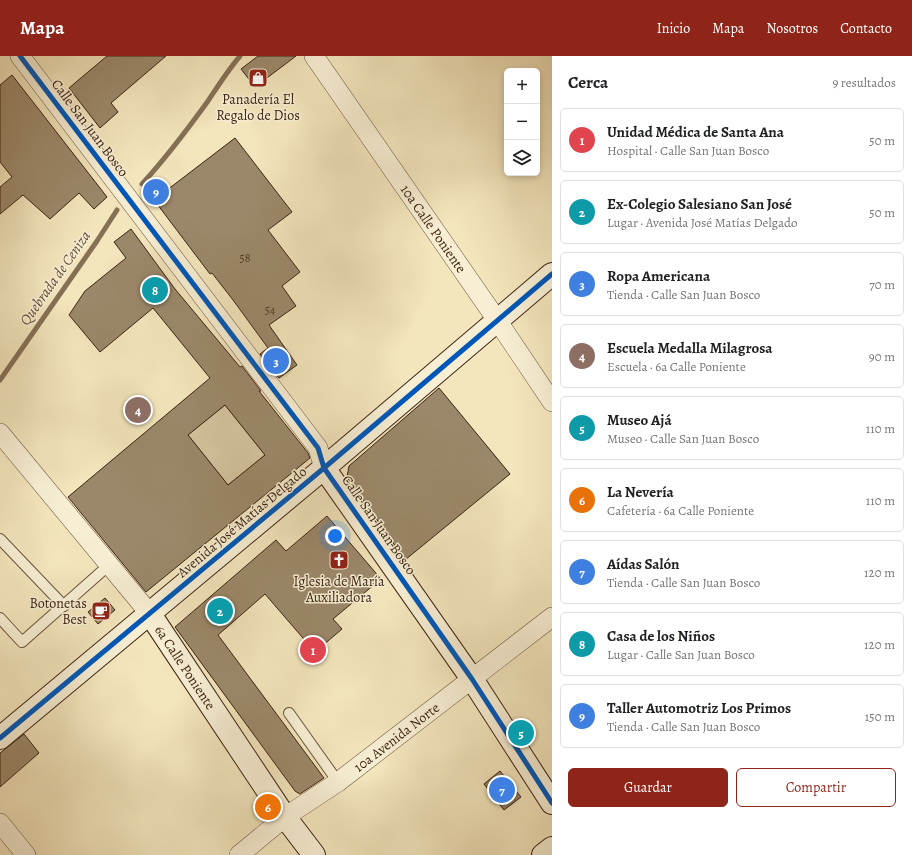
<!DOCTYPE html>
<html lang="es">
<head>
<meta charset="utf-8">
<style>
	:root { --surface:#fff; --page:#f2f2f2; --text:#202124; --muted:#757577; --line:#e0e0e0; --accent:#8f2418 }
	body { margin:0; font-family:Alegreya,serif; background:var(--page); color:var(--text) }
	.controls { position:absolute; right:12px; top:12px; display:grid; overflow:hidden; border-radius:6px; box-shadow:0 2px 6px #0003 }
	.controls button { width:36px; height:36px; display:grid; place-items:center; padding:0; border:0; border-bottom:1px solid var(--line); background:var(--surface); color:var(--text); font:20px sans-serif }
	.you { position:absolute; left:335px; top:480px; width:14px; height:14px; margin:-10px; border:3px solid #fff; border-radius:50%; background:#1a73e8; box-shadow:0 0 0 6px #1a73e833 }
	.badge { display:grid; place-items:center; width:26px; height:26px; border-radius:50%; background:var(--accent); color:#fff; font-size:13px; font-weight:700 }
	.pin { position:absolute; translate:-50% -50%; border:2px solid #fff; box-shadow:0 1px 4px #0006 }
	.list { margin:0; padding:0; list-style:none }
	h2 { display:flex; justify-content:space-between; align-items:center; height:52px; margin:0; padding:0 16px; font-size:17px }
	h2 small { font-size:13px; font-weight:400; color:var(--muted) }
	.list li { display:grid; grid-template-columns:26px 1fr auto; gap:12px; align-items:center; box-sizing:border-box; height:64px; margin:0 8px 8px; padding:0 8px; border:1px solid var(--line); border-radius:6px }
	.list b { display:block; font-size:15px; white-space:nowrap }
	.list p { margin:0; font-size:13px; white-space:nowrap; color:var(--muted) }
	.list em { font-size:13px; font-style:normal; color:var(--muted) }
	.actions { display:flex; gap:8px; padding:12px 16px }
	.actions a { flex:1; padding:9px 0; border:1px solid var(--accent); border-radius:6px; text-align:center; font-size:14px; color:var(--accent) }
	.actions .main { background:var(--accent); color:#fff }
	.icon { flex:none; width:22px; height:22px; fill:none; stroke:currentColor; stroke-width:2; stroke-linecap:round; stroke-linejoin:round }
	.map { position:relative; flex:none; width:552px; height:799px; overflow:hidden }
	header { display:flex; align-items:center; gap:24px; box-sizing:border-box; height:56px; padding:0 20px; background:var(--accent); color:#fff }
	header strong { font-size:19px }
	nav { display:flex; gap:22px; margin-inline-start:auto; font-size:14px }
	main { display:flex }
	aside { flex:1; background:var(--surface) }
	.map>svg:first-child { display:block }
</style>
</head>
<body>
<header>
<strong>Mapa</strong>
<nav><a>Inicio</a><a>Mapa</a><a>Nosotros</a><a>Contacto</a></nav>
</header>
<main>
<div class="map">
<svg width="552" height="799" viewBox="0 0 552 799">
	<rect width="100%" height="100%" fill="#f3e5bc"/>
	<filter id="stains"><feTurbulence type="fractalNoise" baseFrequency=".005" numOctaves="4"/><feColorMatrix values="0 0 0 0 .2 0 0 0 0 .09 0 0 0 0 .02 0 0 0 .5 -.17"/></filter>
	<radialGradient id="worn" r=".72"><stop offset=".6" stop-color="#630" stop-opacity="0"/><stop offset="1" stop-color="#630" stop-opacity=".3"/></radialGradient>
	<polygon fill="#d4c49f" stroke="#887458" points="225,349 265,399 228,429 188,379"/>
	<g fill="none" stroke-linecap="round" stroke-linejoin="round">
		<g stroke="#857055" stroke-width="5">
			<path d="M142 128C166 102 187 74 208 45 218 30 228 14 240 0"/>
			<polyline points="0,324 97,185 117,154"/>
		</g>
	</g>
	<g fill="#9b886a" stroke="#3c2312" fill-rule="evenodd">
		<polygon points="107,0 166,0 111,47 118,56 100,72 69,32"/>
		<polygon points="258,0 296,0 255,31 241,13"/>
		<polygon points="12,19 107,141 94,153 79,137 50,163 23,139 0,158 0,131 12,121 0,106 0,29"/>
		<polygon points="235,82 292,156 268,174 300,216 282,230 296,250 269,269 297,309 279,322 260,298 268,292 233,244 212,217 210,218 154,144"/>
		<path d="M131 173 175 233 240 311 242 310 261 335H259L308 397 310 402 146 536 68 441 210 322 153 252 100 296 69 259 85 235 126 202 114 186ZM225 349 265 399 228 429 188 379Z"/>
		<polygon points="439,332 510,418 405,504 347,421 349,410"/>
		<polygon points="327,460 381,523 333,563 342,573 315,596 265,538 218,579 324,722 300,738 295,735 175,571 276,484 286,495"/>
		<polygon points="105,542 115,554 98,568 88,556"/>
		<polygon points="24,678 39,697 0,731 0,697"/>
		<polygon points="500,715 521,741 504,754 484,728"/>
	</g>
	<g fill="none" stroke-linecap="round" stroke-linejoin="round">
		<defs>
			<g id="lane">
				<polyline points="0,483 64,550"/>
				<polyline points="0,562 22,586 109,509"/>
				<polyline points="289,657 338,726"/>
			</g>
			<g id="street">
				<polyline points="20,0 318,392 324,412"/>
				<path id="s1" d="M314 0 497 264 552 346"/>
				<polyline points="0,377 150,558"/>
				<polyline points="0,767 26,799"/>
				<path id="s2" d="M239 799 285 761 338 726 552 561"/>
			</g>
			<g id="secondary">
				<polyline points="324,412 472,623 552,747"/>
				<path id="s3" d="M150 558 285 761 314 799"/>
				<polyline points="0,682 324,412 552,218"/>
				<polyline points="543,799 552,792"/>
			</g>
		</defs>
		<use href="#lane" stroke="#6a543c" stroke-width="12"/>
		<use href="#street" stroke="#6a543c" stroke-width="20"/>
		<use href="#secondary" stroke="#3c2312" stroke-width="24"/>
		<use href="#lane" stroke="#f7eed3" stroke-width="10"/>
		<use href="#street" stroke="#f7eed3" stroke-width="19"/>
		<use href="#secondary" stroke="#f7eed3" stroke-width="22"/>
		<defs>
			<g id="cycleway">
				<polyline points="20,0 318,392 324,412 472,623 552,747"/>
				<polyline points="0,682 324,412 552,218"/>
			</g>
		</defs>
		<use href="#cycleway" stroke="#f7eed3" stroke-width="8"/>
		<use href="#cycleway" stroke="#0057b8" stroke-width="5"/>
	</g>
	<defs>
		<symbol id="shop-square" viewBox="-11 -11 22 22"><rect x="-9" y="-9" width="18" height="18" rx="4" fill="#8f2418" stroke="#f7eed3"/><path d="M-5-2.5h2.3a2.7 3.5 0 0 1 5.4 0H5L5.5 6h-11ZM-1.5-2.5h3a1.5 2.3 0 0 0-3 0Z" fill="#fff"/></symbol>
		<symbol id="church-square" viewBox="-11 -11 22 22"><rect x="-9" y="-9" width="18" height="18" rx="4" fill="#8f2418" stroke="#f7eed3"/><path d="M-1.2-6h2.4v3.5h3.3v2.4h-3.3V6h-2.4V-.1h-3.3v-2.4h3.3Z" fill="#fff"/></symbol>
		<symbol id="cafe-square" viewBox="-11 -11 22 22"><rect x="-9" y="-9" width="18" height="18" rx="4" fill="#8f2418" stroke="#f7eed3"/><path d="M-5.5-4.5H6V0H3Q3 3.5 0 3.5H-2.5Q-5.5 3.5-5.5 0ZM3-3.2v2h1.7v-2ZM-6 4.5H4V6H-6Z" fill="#fff"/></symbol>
	</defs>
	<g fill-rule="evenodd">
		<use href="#shop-square" x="247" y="11" width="22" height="22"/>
		<use href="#church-square" x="328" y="493" width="22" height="22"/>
		<use href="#cafe-square" x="90" y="544" width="22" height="22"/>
	</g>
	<g text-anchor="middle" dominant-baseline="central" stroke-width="3" stroke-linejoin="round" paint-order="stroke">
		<g font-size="12" fill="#543c28">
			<text x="245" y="202">58</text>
			<text x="270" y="254">54</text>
		</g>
		<g font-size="14" fill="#3c2312" stroke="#f7eed3">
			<text x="258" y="43">Panadería El<tspan x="258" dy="16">Regalo de Dios</tspan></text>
			<text x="339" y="525">Iglesia de María<tspan x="339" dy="16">Auxiliadora</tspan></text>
			<text x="87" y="547" text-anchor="end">Botonetas<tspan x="87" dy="16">Best</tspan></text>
		</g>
		<g font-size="14" fill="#3c2312" stroke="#f7eed3">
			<text transform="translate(90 72) rotate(53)">Calle San Juan Bosco</text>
			<text stroke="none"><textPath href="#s1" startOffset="210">10a Calle Poniente</textPath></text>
			<text transform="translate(242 466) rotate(-40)">Avenida José Matías Delgado</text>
			<text transform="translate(379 469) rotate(55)">Calle San Juan Bosco</text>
			<text stroke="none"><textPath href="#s3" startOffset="64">6a Calle Poniente</textPath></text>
			<text stroke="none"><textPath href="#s2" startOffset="197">10a Avenida Norte</textPath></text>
		</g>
		<g font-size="15" font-style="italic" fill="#665039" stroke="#f7eed3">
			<text transform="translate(55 222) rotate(-55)">Quebrada de Ceniza</text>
		</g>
	</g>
	<rect width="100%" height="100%" filter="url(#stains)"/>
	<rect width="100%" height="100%" fill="url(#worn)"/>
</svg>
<div class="controls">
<button>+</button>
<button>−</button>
<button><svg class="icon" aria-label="layers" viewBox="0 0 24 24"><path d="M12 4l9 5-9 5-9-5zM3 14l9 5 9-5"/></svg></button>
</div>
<div class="you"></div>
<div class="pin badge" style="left:313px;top:594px;background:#e0444e">1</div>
<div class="pin badge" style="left:220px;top:555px;background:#0f9aa8">2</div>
<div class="pin badge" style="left:276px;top:305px;background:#3f7fe0">3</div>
<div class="pin badge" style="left:138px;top:354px;background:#8d6e63">4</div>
<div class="pin badge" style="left:521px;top:677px;background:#0f9aa8">5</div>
<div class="pin badge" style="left:268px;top:751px;background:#e8710a">6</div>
<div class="pin badge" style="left:502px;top:734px;background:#3f7fe0">7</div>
<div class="pin badge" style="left:155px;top:234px;background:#0f9aa8">8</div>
<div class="pin badge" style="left:156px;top:136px;background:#3f7fe0">9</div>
</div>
<aside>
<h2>Cerca<small>9 resultados</small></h2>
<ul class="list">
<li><span class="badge" style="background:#e0444e">1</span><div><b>Unidad Médica de Santa Ana</b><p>Hospital · Calle San Juan Bosco</p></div><em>50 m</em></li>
<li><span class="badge" style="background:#0f9aa8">2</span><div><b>Ex-Colegio Salesiano San José</b><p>Lugar · Avenida José Matías Delgado</p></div><em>50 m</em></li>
<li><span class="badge" style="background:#3f7fe0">3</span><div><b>Ropa Americana</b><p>Tienda · Calle San Juan Bosco</p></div><em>70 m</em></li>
<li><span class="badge" style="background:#8d6e63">4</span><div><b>Escuela Medalla Milagrosa</b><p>Escuela · 6a Calle Poniente</p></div><em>90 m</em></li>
<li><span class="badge" style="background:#0f9aa8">5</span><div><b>Museo Ajá</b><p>Museo · Calle San Juan Bosco</p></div><em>110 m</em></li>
<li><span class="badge" style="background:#e8710a">6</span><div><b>La Nevería</b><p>Cafetería · 6a Calle Poniente</p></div><em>110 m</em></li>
<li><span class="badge" style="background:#3f7fe0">7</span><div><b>Aídas Salón</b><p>Tienda · Calle San Juan Bosco</p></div><em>120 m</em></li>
<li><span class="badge" style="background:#0f9aa8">8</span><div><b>Casa de los Niños</b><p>Lugar · Calle San Juan Bosco</p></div><em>120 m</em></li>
<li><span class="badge" style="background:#3f7fe0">9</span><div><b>Taller Automotriz Los Primos</b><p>Tienda · Calle San Juan Bosco</p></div><em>150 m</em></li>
</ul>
<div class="actions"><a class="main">Guardar</a><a>Compartir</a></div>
</aside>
</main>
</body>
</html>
